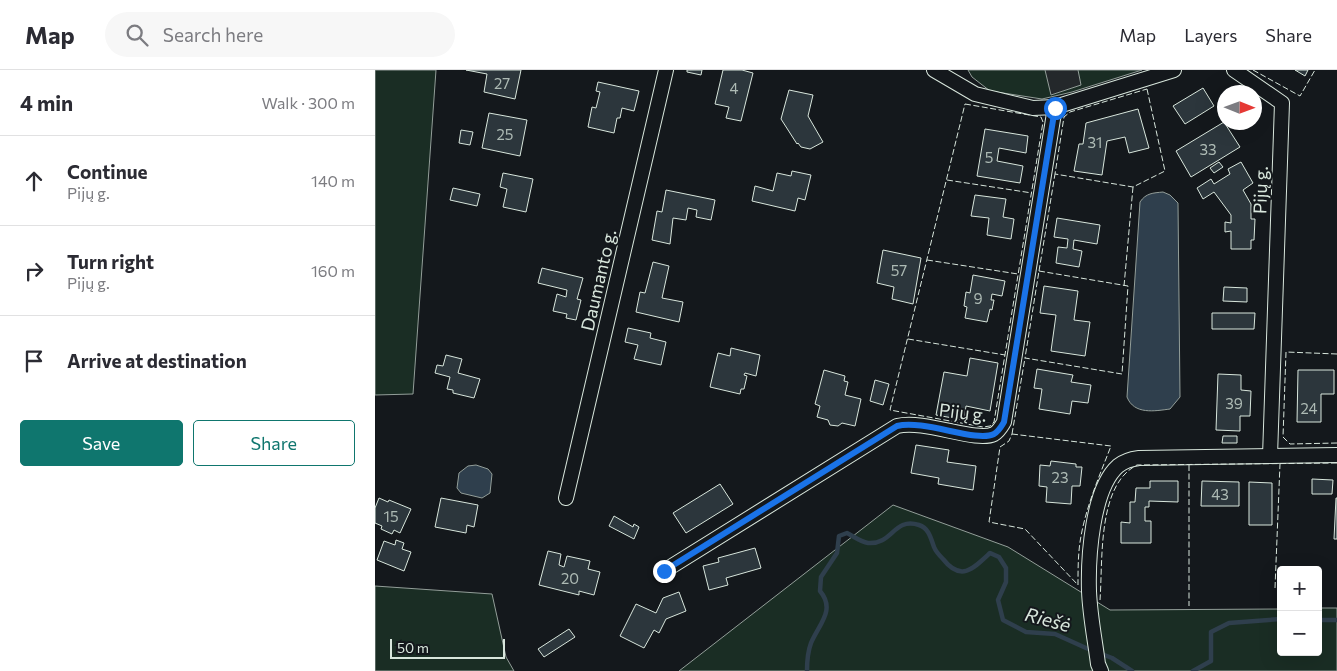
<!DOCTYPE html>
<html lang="en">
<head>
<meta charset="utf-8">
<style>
	:root { --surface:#fff; --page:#f7f7f7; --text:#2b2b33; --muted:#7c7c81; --line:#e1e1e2; --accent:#0f766e }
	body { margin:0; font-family:Commissioner,sans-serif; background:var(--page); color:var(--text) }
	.controls { position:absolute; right:15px; bottom:15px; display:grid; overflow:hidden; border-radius:5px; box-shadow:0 5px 20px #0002 }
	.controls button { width:45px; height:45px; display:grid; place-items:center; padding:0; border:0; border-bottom:1px solid var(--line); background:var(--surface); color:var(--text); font:25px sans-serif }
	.compass { position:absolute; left:842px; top:15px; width:45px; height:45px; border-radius:50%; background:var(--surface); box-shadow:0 5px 20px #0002; rotate:91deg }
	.scale { position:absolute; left:15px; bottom:12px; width:115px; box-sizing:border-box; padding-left:5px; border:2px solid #d8e6dc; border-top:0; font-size:14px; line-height:18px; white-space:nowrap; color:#d8e6dc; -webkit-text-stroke:4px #14181c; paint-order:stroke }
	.stop { position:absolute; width:15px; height:15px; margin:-11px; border:4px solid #1a73e8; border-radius:50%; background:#fff }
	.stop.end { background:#1a73e8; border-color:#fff; box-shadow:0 1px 5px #0008 }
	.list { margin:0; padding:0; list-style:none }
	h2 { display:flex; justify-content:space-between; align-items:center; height:65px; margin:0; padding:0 20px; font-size:21px }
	h2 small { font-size:16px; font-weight:400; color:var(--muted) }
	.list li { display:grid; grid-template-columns:32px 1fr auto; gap:15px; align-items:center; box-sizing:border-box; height:90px; padding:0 20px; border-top:1px solid var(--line) }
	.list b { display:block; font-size:19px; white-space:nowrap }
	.list p { margin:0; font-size:16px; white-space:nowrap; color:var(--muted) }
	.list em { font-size:16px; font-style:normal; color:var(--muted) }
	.actions { display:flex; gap:10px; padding:15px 20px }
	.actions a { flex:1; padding:11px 0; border:1px solid var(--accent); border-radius:5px; text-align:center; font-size:18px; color:var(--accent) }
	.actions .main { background:var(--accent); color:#fff }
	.icon { flex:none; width:28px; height:28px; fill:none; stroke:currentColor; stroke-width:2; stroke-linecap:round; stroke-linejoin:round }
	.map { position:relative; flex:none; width:962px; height:601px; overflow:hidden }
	header { display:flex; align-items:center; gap:30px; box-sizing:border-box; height:70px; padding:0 25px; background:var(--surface); border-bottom:1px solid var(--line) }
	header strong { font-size:24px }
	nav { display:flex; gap:28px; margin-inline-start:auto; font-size:18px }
	.search { width:350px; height:45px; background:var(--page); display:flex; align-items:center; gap:12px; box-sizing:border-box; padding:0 18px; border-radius:28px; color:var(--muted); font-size:19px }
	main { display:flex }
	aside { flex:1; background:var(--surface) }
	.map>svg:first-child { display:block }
</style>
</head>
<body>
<header>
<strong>Map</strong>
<div class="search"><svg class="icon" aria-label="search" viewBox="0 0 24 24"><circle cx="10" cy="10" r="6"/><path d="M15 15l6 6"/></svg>Search here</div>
<nav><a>Map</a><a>Layers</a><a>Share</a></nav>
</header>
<main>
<aside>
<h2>4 min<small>Walk · 300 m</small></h2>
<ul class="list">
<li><svg class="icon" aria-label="ahead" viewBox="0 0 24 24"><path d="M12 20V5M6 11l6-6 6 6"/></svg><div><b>Continue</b><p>Pijų g.</p></div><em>140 m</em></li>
<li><svg class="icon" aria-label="right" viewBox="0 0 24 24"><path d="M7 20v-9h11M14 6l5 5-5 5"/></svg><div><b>Turn right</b><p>Pijų g.</p></div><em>160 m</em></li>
<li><svg class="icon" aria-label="arrive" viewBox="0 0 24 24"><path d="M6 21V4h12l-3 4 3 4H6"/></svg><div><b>Arrive at destination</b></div></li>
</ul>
<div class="actions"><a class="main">Save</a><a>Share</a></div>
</aside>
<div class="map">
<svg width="962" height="601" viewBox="0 0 962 601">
	<rect width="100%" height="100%" fill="#14181c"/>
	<g fill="#1a2d24" stroke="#939e99">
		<polygon points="0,0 61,0 38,324 0,325"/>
		<polygon points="593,0 767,0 697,22 667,29 615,21 597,7"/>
		<polygon points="518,435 633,477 735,540 906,539 906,582 943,582 943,538 962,538 962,601 304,601"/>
		<polygon points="0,516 117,524 131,587 139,601 0,601"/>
	</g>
	<polygon fill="#24282b" stroke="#939e99" points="670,0 703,0 706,15 676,25"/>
	<g fill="#2f3f4d" stroke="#939e99">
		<path d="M788 122 795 125 803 133 805 327 795 339C780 341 759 345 752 327L765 132C771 123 778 123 788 122Z"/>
		<polygon points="101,395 113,399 117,404 115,423 107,428 86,423 82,418 84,403 93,396"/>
	</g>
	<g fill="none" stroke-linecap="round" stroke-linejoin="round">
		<g stroke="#2f3f4d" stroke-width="4.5">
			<polyline points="943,550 962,550"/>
			<path d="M432 601C432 592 433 581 436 573 444 554 461 540 445 521L446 507 462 483 464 466 472 463C478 466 486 472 493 473 518 475 518 447 544 455 554 458 556 469 559 477 561 482 565 486 568 489 586 512 598 499 615 483L624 487 631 498V512L623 530 628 550 651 562 680 564 711 578 737 588 757 601"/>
			<polyline points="818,601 836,591 836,562 854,553 906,549"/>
		</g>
	</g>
	<g fill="#2c363c" stroke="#d8e6dc">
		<polygon points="91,0 146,0 140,29 109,22 112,4"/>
		<polygon points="312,0 327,0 326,5 312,2"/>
		<polygon points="348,0 367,0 378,3 366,51 351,48 354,37 340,34"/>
		<polygon points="920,0 933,0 930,6"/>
		<polygon points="223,12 264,21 259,41 247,38 245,48 242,48 239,63 213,57 217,37 221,38 225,22 221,21"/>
		<polygon points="828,18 839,36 810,54 798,36"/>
		<polygon points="414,20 438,25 433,46 448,72 435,79 426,77 423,73 422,74 406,49"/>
		<polygon points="763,39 774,78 754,83 750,67 732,71 727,105 699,101 704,74 708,74 711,53"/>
		<polygon points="114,43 152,50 145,86 107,78"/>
		<polygon points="849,52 865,77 816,107 801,81"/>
		<polygon points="610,59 653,66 651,83 624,78 622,91 648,96 645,113 602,106"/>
		<polygon points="86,60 98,62 95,75 84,73"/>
		<polygon points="844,92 848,97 839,103 835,98"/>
		<polygon points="866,92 878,113 868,120 876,134 876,149 880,149 879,170 876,170 876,179 856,179 856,161 850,162 850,152 856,153 856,145 839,122 828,129 822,118 836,109 839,114 855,104 853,99"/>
		<polygon points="417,101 436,105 430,130 423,128 420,141 377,131 380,116 398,121 402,103 416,106"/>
		<polygon points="128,103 158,109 151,142 128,137 132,119 125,117"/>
		<polygon points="78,118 105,124 102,136 75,130"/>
		<polygon points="291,120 340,130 336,150 321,147 322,140 313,138 311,150 298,148 295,174 277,170 282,141 287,142"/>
		<polygon points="600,125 631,129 628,147 639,149 636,169 612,165 614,148 596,146"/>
		<polygon points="682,148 725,155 722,174 699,170 698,179 707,181 704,197 681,193 683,177 692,178 693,169 679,167"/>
		<polygon points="508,180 546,188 538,234 517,229 519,217 502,213"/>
		<polygon points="278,192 294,196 287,228 308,232 304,252 261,242 265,222 270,223"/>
		<polygon points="167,198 208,208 202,229 206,230 201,250 191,248 192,244 178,241 182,224 191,227 192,220 163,213"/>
		<polygon points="598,205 630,211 627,226 617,224 616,230 619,230 617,240 615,239 612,252 590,248 592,237 589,236 591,222 595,223"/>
		<polygon points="669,216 703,221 699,250 715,252 710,286 676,281 681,245 665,243"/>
		<polygon points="849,217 872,218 872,232 848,231"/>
		<polygon points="837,243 880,243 879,259 837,259"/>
		<polygon points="253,258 276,263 275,268 291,272 286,295 259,289 263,275 250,272"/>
		<polygon points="356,278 385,285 381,306 370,303 369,305 372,306 369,319 366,319 365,324 335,317 343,283 355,286"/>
		<polygon points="71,285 87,289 83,303 105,309 99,328 78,323 78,320 72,319 75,307 60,303 62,295 68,296"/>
		<polygon points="595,288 623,293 615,341 591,336 589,350 561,345 569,302 592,306"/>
		<polygon points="662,299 698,305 696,312 716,315 713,333 697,331 695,344 664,339 667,319 659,318"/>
		<polygon points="449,300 470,306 469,311 473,312 470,325 486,329 480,356 467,353 463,356 455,355 453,350 442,347 445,336 440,334"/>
		<polygon points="923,300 959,300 959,324 946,324 946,352 922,352"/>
		<polygon points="843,304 866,305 866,320 876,321 875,346 865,346 865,361 841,360"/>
		<polygon points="500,310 514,314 508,335 495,331"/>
		<polygon points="848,366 862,366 862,373 847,373"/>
		<polygon points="541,375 574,380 572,392 601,396 598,420 563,414 564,408 536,403"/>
		<polygon points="676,391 701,394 701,397 707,397 705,416 697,416 696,434 671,432 672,417 664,416 665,395 675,396"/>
		<polygon points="937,409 958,410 957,424 937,424"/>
		<polygon points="775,411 803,411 803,432 774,431 774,437 770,437 770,451 776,451 776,473 746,473 746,452 755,453 755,432 760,432 761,418 775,418"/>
		<polygon points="827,411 864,412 864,436 826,436"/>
		<polygon points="874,412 897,413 897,455 874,455"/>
		<polygon points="345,414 358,434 311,463 298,443"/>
		<polygon points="4,428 13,432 14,430 36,439 25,463 19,460 17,464 6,459 7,456 0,453 0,438"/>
		<polygon points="66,428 103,435 99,457 92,455 91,463 60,457"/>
		<polygon points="961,428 962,428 962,469 959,469"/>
		<polygon points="239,446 258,457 259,454 264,457 259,469 234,456"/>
		<polygon points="21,470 29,473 27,479 36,482 29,501 2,490 9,471 20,475"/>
		<polygon points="380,478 386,498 351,508 353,515 334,520 328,496 344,492 343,488"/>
		<polygon points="173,481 186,484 184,495 189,497 192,486 215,491 213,499 225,502 219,525 204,521 204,525 164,515"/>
		<polygon points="304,522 311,541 291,549 284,563 279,560 269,578 245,566 261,534 281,543 288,528"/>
		<polygon points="194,559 200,567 169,587 163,579"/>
	</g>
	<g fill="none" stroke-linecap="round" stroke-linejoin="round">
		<defs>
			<g id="street">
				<polyline points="559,0 600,24 658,38 680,37 799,0"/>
				<polyline points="859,0 907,33 895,386"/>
				<polyline points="191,428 291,0"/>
				<path d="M289 501 522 356C550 349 601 373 619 364 624 361 626 357 629 352L680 37"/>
				<path d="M726 601 723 594C720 570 715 546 714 521 713 488 717 419 743 396 749 391 756 389 764 388L962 385"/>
			</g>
		</defs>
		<use href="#street" stroke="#d8e6dc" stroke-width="16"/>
		<use href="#street" stroke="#14181c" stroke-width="14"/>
		<g stroke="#d8e6dc" stroke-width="1" stroke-dasharray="6 2.5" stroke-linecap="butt">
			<polyline points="878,0 925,26 940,0"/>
			<polygon points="772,19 790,101 758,117 680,104 689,47 695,42"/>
			<polygon points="590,34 666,47 668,52 619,352 615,356 608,357 515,340"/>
			<polyline points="572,110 657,123"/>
			<polyline points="552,190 643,204"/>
			<polygon points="664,201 753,216 747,304 650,288"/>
			<polyline points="664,201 680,104"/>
			<polyline points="749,216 758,117"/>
			<polyline points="533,269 630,285"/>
			<polyline points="962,284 911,282 908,367 915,374 962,373"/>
			<path d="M637 364 736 376C724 407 710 439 705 472 703 486 703 501 703 515L650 459 614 452 625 377 634 371Z"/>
			<polyline points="637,364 650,288"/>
			<polyline points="814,395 814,536"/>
			<polyline points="900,518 905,394"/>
			<path d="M725 530C728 490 722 415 762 395L962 393"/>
		</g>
	</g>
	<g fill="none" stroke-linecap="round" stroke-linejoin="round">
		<path stroke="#1a73e8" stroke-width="6" d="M289 501 522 356C549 349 601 373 619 364 624 361 626 357 629 352L680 38"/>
	</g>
	<g text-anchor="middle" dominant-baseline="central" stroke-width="4" stroke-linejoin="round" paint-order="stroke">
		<g font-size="15" fill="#adbab4">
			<text x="127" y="13">27</text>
			<text x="359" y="18">4</text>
			<text x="130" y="64">25</text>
			<text x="720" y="72">31</text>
			<text x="833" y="79">33</text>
			<text x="614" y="87">5</text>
			<text x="524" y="200">57</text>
			<text x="603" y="228">9</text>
			<text x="859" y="333">39</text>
			<text x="934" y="338">24</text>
			<text x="685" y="407">23</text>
			<text x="845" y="424">43</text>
			<text x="16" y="446">15</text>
			<text x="195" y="508">20</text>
		</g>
		<g font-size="18" fill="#d8e6dc" stroke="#14181c">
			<text transform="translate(885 120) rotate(-88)">Pijų g.</text>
			<text transform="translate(223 210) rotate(-77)">Daumanto g.</text>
			<text transform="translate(588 342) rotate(7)">Pijų g.</text>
		</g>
		<g font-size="19" font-style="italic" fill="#d8e6dc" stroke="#14181c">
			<text transform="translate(673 549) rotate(15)">Riešė</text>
		</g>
	</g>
</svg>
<div class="controls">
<button>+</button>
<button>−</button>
</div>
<svg class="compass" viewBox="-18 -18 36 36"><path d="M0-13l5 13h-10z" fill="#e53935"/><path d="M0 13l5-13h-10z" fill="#7c7c81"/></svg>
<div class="scale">50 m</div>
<div class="stop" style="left:680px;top:38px"></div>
<div class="stop end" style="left:289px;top:501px"></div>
</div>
</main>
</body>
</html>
